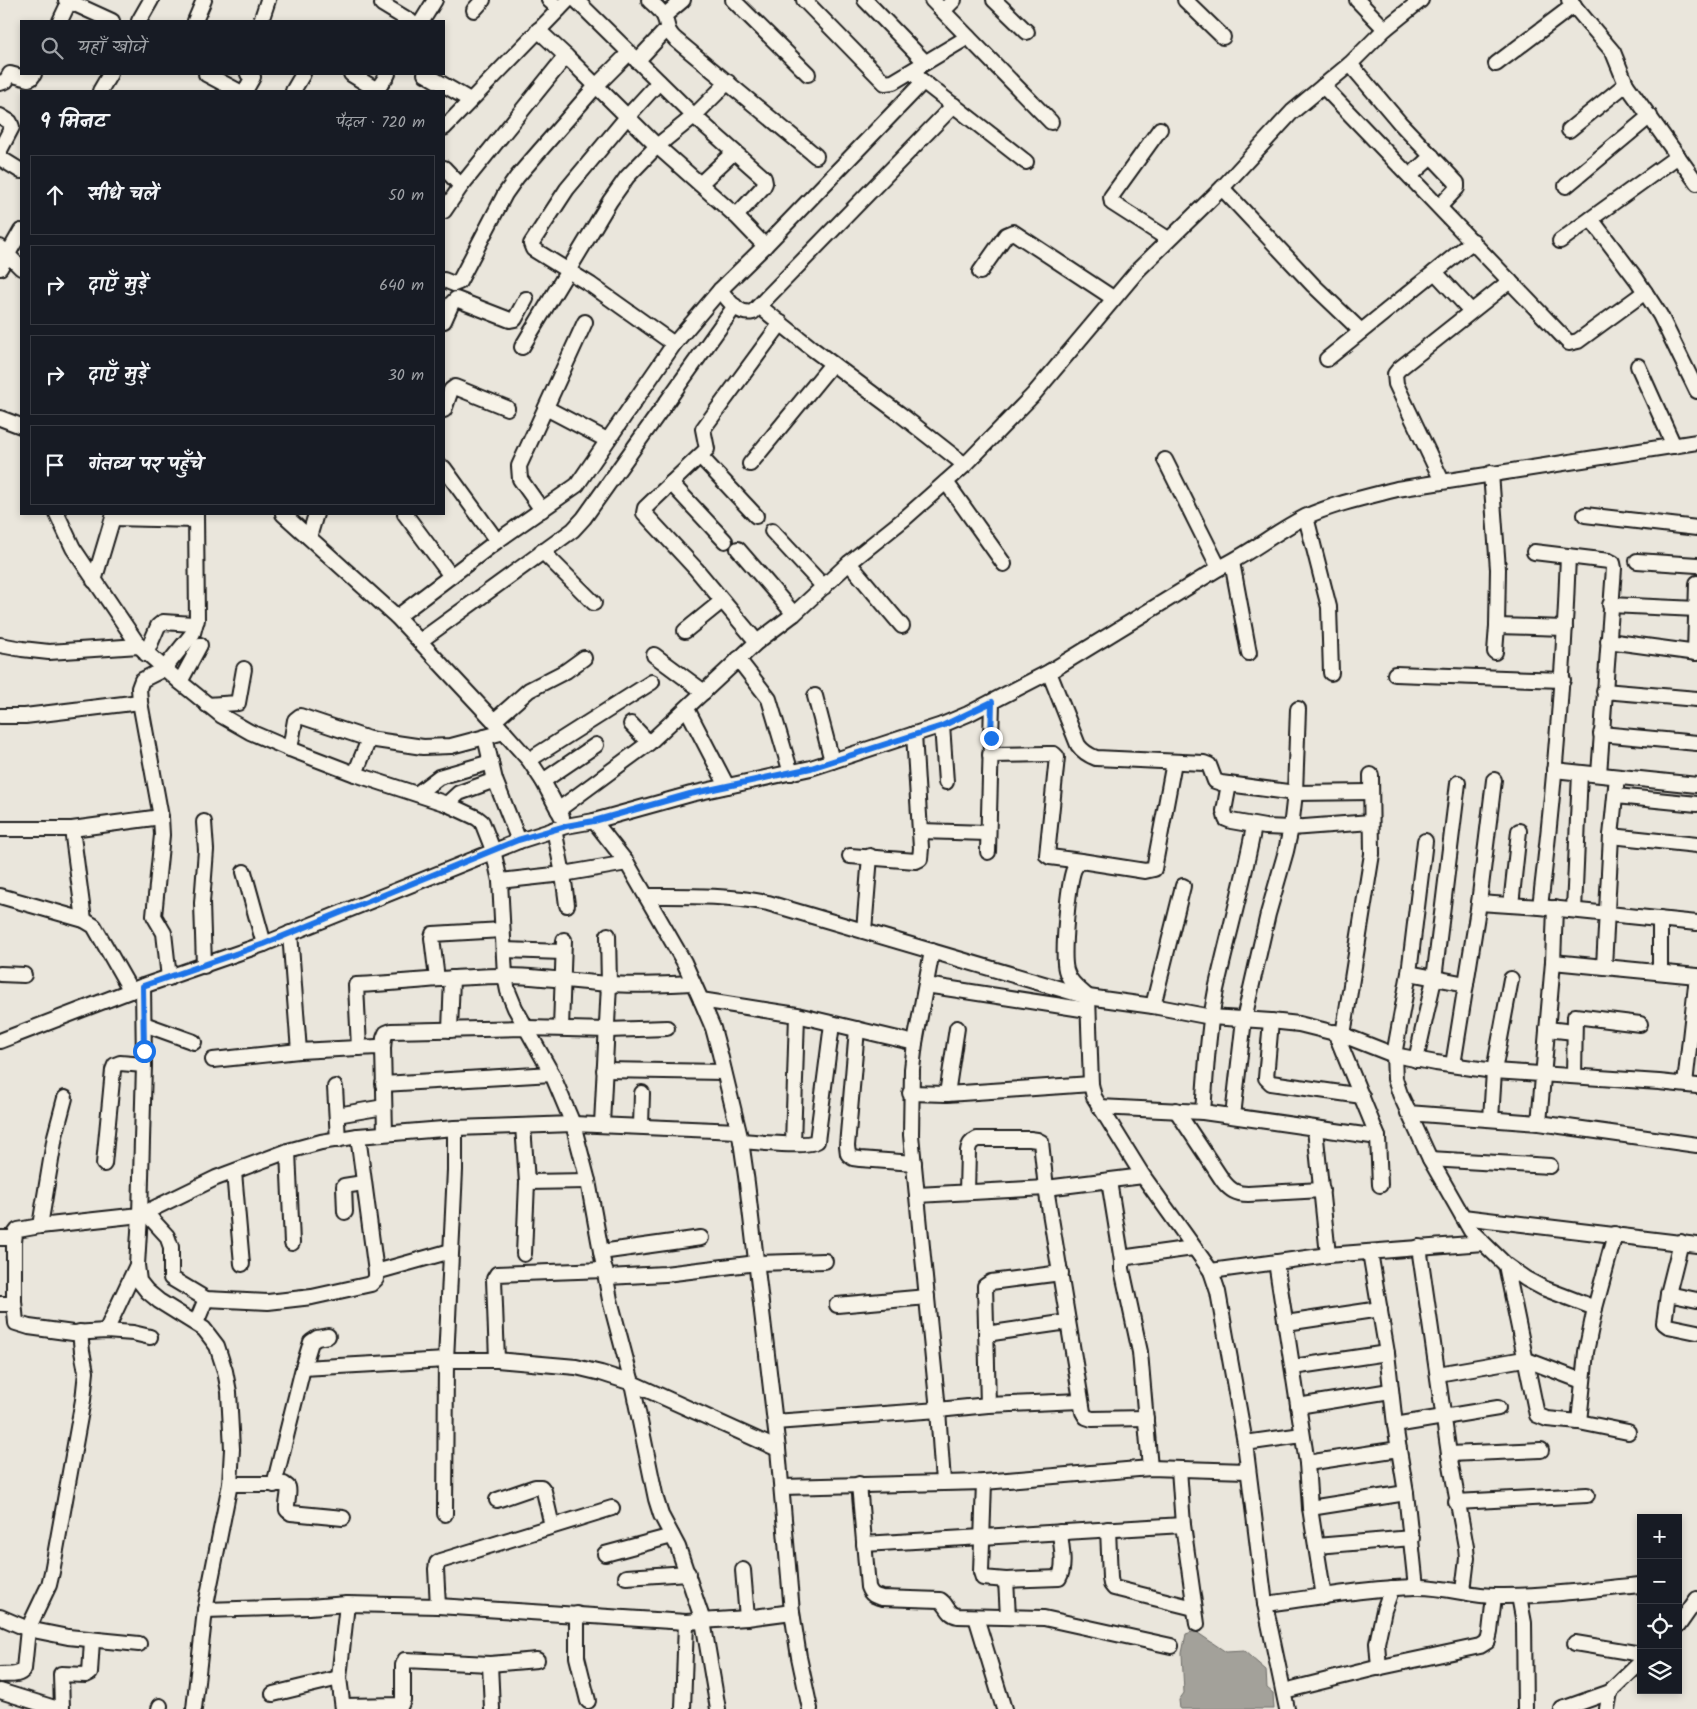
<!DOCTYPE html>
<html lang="hi">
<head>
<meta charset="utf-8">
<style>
	:root { --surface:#171b24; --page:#242831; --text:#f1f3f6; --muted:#9ea1a6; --line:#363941 }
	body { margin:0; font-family:Kalam,"Playpen Sans Deva",sans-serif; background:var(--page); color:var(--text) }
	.controls { position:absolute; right:15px; bottom:15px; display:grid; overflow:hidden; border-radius:0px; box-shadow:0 2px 8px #0003 }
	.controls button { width:45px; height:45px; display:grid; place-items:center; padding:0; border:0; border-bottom:1px solid var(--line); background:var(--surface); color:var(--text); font:25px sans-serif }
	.stop { position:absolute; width:15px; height:15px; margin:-11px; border:4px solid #1a73e8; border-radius:50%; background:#fff }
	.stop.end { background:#1a73e8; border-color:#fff; box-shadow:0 1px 5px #0008 }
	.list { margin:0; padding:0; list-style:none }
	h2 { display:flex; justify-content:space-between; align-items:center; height:65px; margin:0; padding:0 20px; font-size:21px }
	h2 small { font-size:16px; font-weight:400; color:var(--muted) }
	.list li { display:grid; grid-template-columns:32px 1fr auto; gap:15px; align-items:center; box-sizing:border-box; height:80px; margin:0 10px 10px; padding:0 10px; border:1px solid var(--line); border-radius:0px }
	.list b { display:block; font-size:19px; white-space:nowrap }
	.list em { font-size:16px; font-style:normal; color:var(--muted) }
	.icon { flex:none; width:28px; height:28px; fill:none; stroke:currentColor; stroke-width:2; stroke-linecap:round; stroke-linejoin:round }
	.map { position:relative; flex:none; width:1697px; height:1709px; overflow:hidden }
	.search { position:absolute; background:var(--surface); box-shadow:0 2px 8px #0003; left:20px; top:20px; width:425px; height:55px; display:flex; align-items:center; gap:12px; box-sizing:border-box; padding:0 18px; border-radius:0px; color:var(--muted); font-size:19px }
	.panel { position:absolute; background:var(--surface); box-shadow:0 2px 8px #0003; left:20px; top:90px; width:425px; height:425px; border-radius:0px }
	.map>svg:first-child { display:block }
</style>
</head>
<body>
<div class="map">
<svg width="1697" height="1709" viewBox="0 0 1697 1709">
	<rect width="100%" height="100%" fill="#eae6dc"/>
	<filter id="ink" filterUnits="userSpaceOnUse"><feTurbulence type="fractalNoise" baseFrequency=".02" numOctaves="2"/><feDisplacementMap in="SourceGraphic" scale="10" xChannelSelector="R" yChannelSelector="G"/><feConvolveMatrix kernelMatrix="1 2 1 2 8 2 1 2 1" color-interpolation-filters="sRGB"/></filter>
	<g filter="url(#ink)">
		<polygon fill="#a3a19a" stroke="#6d6c68" points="1195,1631 1226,1652 1244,1651 1266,1670 1267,1688 1273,1693 1274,1709 1180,1709 1179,1700 1184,1693 1182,1653 1186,1634"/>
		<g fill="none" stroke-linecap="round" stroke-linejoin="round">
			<defs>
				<g id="minor">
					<polyline points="66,0 112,21"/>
					<polyline points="549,0 559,9"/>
					<polyline points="576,0 694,116 764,178 765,183 763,187 736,216"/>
					<path d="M649 0C654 5 661 10 664 16 669 27 665 29 675 39L816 156"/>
					<polyline points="733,0 808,74"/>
					<polyline points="804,0 885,83 893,82 968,37"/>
					<polyline points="865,0 925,62"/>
					<polyline points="932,0 1051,122"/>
					<polyline points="994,0 1027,32"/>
					<polyline points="1185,0 1223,37"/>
					<polyline points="1357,0 1385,29"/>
					<polyline points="1569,0 1613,52 1626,84 1697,183"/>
					<polyline points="382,4 410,21"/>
					<polyline points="474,10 483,0"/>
					<polyline points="943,11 954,0"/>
					<polyline points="664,16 683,0"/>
					<polyline points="60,21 70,0"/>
					<polyline points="139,21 151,0"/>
					<polyline points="195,21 204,0"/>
					<polyline points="261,21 268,0"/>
					<polyline points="422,21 435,0"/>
					<polyline points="538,30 566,56"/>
					<polyline points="637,61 667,29"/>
					<polyline points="1350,64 1400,123 1457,183 1457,188 1440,206"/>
					<polyline points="1496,64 1574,5"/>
					<polyline points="206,74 238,91"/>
					<polyline points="351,74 377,90"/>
					<polyline points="425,74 470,100"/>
					<polyline points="916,76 1026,162"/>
					<polyline points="659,82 627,117 567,189 531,244 533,249 591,285 674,344"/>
					<polyline points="0,83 6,81 10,74 28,79 31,78 34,74"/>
					<polyline points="1323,86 1569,343 1578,341 1645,292"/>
					<polyline points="100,91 110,74"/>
					<polyline points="245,91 253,77 248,74"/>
					<polyline points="293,91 303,74"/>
					<polyline points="376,91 388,74"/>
					<polyline points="0,116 10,122 12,127 0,150"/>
					<polyline points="444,128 568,0"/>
					<polyline points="1160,129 1111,197 1112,203 1168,239"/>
					<polyline points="1569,130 1626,84"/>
					<polyline points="0,158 21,171"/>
					<polyline points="444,168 461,186"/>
					<polyline points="1410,176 1432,156"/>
					<polyline points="700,184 734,152"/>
					<polyline points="1566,186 1650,116"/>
					<polyline points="1222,188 1313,285 1361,331"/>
					<polyline points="444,211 461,186 566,56 657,146 736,216 765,246"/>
					<polyline points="1591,219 1637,280 1660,315 1697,391"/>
					<polyline points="1560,241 1678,156"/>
					<polyline points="0,247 21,268"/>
					<polyline points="0,268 21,231"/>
					<polyline points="980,272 1006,235 1013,232 1113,298"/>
					<polyline points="1435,272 1471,311"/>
					<polyline points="444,280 454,284 459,282 505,194 517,177 596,86 629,53"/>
					<path d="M720 290C728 299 738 316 753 312L954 105"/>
					<polyline points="759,306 814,350 900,414 965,465"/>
					<polyline points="444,321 452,303 456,299 510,320 515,319 526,299"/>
					<polyline points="522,347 610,201 627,177 657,146 694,116 728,82"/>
					<polyline points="1327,359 1473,241"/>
					<polyline points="1638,366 1674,446"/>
					<polyline points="546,408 607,440"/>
					<polyline points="444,410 451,390 455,387 507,408"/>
					<polyline points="0,418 21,426"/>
					<polyline points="700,456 756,516"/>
					<polyline points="1165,460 1219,568"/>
					<polyline points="750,464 832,364"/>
					<polyline points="444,468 497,541"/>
					<polyline points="1491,473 1498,569 1497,626"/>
					<polyline points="1442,481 1396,384 1395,374 1399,369 1510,281"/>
					<polyline points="946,482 1004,564"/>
					<polyline points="671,483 725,541"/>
					<polyline points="542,510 520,479 519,466 585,322"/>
					<polyline points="57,514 73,548 139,646 180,682 222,716 250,732 290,749 355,774 447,804 477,818 482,822 493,850 500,881 505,976 508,991 515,1008 552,1074 573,1124 588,1181 610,1300 632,1383 656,1499 661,1515 678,1547 703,1621 718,1709"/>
					<polyline points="283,514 397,617 494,721 529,760 543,781 562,817"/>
					<polyline points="405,514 451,576"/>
					<polyline points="1585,515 1697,528"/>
					<polyline points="1306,517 1329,607 1331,673"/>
					<polyline points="113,518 196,520"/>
					<polyline points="772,531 824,587"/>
					<polyline points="309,537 316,514"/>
					<polyline points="738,549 794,614"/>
					<polyline points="542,551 594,603"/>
					<polyline points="1534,552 1609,561 1613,563 1614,568 1599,774"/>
					<polyline points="1637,561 1697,565"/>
					<polyline points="1232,562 1249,653"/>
					<polyline points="849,563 902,626"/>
					<polyline points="94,581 114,514"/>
					<polyline points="1610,605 1697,609"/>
					<polyline points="397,617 497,541 577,485 674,344 720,290 765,246 923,82"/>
					<polyline points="685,631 722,601"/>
					<polyline points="420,641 573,530 584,518 735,306"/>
					<polyline points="1608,641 1697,653"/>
					<polyline points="757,642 696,569 644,513 645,508 707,449 703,429 781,323"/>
					<polyline points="0,645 22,649 49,652 139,646"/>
					<polyline points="1495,652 1497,626 1565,628"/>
					<polyline points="1695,653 1697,583"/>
					<polyline points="146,654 158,626 163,622 193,624 197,620 196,514"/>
					<polyline points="654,655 704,692"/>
					<polyline points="738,659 769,699 791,773"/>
					<path d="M1049 672 1078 745C1083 752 1088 755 1096 758L1204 763 1209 765 1215 781 1221 783 1295 793 1371 792"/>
					<polyline points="1395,674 1563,680"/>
					<polyline points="180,682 200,645"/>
					<polyline points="1604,691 1697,699"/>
					<polyline points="815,696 832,761"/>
					<polyline points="207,705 238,703 244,669"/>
					<polyline points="687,709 727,786"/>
					<polyline points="0,716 25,716 140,702"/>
					<polyline points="494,721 529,690 566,671 584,658"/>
					<polyline points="631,724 649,743"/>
					<polyline points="942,725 946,782"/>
					<polyline points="1601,734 1697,743"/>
					<polyline points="485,737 495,780 519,841"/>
					<polyline points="290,749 295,720 300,716 369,739 423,747 451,746 504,732"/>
					<polyline points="990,755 1048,754 1054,754 1057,757 1047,855 1050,857 1081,861"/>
					<polyline points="529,760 652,682"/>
					<path d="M1174 762 1154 869 1145 871 1081 861C1078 863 1076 865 1074 869 1068 884 1062 955 1066 970 1069 982 1079 989 1088 997L1091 1084 1094 1097 1143 1176 1211 1271 1218 1292 1245 1443 1265 1604 1287 1709"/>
					<polyline points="1554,770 1697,785"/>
					<polyline points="355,774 369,739"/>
					<polyline points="543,781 596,745"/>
					<polyline points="1229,784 1224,811 1226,819 1231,821 1265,827 1291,828 1371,822"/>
					<polyline points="418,793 439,777 491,762"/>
					<polyline points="1616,796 1697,804"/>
					<polyline points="447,804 459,793 495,780"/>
					<polyline points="558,810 649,743 757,642 794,614 849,563 904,519 965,465 1033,395 1139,269 1222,188 1292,112 1350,64 1385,29 1421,0"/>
					<polyline points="594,821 627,863 684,962 701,1000 713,1028 720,1054 741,1141 747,1183 778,1449 792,1612 799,1657 810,1709"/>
					<polyline points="204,822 206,850 202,903 204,966"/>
					<polyline points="0,829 72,829 161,817"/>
					<polyline points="72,829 84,920"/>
					<polyline points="554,829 563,874 567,905"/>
					<polyline points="920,831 988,833"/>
					<polyline points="1611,836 1697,845"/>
					<polyline points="1425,841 1409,973 1394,1055 1395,1079 1400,1094 1430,1159 1471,1231 1506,1265 1526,1279 1543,1288 1595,1308"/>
					<polyline points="988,852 992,702"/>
					<polyline points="850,856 916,861 920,859 921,848 914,734"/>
					<polyline points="244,872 264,944"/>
					<polyline points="500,881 563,874 627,863"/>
					<polyline points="0,896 84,920 94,926 131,991"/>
					<path d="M646 896C688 896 727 895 768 903L1088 997 1153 1006 1211 1017 1271 1021 1299 1024 1343 1035 1394 1055 1436 1063 1494 1071 1659 1082 1697 1086"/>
					<polyline points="1479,903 1540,907 1697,923"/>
					<polyline points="1511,905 1519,831"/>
					<path d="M1540 907C1554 790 1564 674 1568 556"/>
					<polyline points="1574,910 1580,773"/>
					<polyline points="1660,919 1660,971"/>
					<polyline points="864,931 870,856"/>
					<polyline points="290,933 299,1051"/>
					<polyline points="504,950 563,952"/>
					<polyline points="932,951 915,1043 912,1069 911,1135 938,1410 943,1482"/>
					<polyline points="1553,962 1697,976"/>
					<polyline points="1604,966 1611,836 1617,777"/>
					<polyline points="1409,973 1466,984"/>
					<polyline points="0,974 24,975"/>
					<polyline points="169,978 164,933 154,916 162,835 161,817 140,702 139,688 142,680 164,669 193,633 196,622"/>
					<polyline points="437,979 432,938 433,934 502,930"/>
					<polyline points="926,985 1088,1010"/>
					<polyline points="143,986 144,1065 140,1215 137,1265 139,1281 147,1291 159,1301 204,1329 217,1346 225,1371 229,1392 232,1449 230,1484 205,1610 194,1709"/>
					<polyline points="701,1000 797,1015 915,1043"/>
					<polyline points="1153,1006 1183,886"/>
					<polyline points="1271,1021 1266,1078 1271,1083 1362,1096"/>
					<polyline points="144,1024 194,1042"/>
					<polyline points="561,1028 564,940"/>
					<polyline points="857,1029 847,1146 848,1154 853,1158 860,1159 914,1163"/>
					<polyline points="1547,1029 1574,1032"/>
					<polyline points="450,1030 452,978"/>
					<polyline points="1335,1032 1378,1137 1380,1185"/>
					<polyline points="1343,1035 1372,854 1371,775"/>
					<path d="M0 1041 143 986 264 944 519 841 566 826 594 821 691 794 811 768 942 725 968 714 1049 672 1219 568C1249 554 1275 532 1305 517 1334 504 1366 497 1397 489L1697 442"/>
					<path d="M359 1048 356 985C406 983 455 976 504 976 540 976 575 982 610 984 638 986 666 984 693 983"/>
					<polyline points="213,1060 299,1051 377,1047 383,1048"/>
					<polyline points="1416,1060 1434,979 1458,783"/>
					<polyline points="1453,1065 1479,903 1494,780"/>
					<polyline points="604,1070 724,1072"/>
					<polyline points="1574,1076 1575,1016 1640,1024"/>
					<polyline points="383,1084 552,1074"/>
					<polyline points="1685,1084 1697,976"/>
					<polyline points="335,1087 338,1140"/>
					<polyline points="910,1093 947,1094 1091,1084"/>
					<polyline points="947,1094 957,1028"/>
					<polyline points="1099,1107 1203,1112 1378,1137"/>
					<path d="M1176 1110 1223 1181C1230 1190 1236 1194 1248 1194L1322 1190"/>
					<path d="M1203 1112C1206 1072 1208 1030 1216 990 1228 935 1244 881 1254 826"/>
					<polyline points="1408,1113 1539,1123 1697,1145"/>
					<polyline points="337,1115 384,1107"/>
					<polyline points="1233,1116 1244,1019 1268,914 1286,851 1291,828 1295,793 1298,709"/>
					<polyline points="1491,1119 1494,1071 1511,979"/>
					<polyline points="1539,1123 1553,962 1555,908"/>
					<polyline points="602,1124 609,984 608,935"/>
					<polyline points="523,1126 527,1182 524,1254"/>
					<polyline points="641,1126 642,1093"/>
					<polyline points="1315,1129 1328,1255"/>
					<polyline points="385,1133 383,1048 384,1038 386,1033 391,1031 527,1028 608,1030 667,1028"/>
					<path d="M741 1141C756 1142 806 1148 817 1141L832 1024"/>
					<polyline points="793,1144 797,1015"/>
					<polyline points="288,1151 292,1243"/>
					<polyline points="1430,1159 1550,1166"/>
					<polyline points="104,1164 113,1070 115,1065 120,1063 144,1065"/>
					<polyline points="234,1172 242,1264"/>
					<polyline points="1109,1181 1122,1261"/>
					<polyline points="527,1182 588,1181"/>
					<path d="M967 1192 968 1151C969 1144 971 1142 977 1139H1030L1037 1140 1041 1142 1046 1188 1083 1412 1086 1417 1092 1419 1146 1418"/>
					<polyline points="917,1195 1046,1188 1143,1176"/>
					<polyline points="145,1212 167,1236 171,1247 171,1278 206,1299 268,1302 312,1297 371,1284 376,1279 376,1272 358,1136"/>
					<polyline points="345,1212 344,1186 363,1183"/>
					<polyline points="1463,1217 1697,1245"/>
					<polyline points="40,1226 55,1136 65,1098"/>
					<polyline points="0,1238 14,1238"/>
					<polyline points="1681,1242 1668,1294 1664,1323 1668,1326 1697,1332"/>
					<polyline points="1419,1247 1449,1454 1466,1547 1467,1558 1463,1591"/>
					<polyline points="601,1252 701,1238"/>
					<polyline points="1370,1252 1387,1353 1395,1425 1406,1493 1416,1587"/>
					<polyline points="1276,1262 1307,1463 1310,1508 1324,1597"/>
					<polyline points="1506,1265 1537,1415 1547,1419 1579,1422 1628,1432"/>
					<polyline points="1211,1271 1328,1255 1483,1243"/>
					<polyline points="376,1272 451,1251"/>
					<polyline points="607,1277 665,1274 757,1263 825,1261"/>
					<polyline points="1668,1294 1697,1300"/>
					<polyline points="14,1301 16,1323 29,1327 73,1333 106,1331 133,1333 150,1337"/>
					<polyline points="0,1304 9,1304 14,1301 14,1242 15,1234 18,1230 40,1226 140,1215 216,1178 288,1151 321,1142 358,1136 455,1128 573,1124 738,1131"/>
					<polyline points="837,1305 927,1297"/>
					<polyline points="196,1323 206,1299"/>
					<polyline points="1286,1323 1380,1309"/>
					<polyline points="106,1331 137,1265"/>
					<polyline points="986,1334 1068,1322"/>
					<polyline points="497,1360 494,1279 497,1274 605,1270"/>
					<polyline points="1293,1367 1387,1353"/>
					<polyline points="303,1368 446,1360 497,1360 576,1367 601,1373 632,1383 778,1449"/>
					<polyline points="1438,1374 1524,1359 1582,1381"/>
					<polyline points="988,1405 985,1286 991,1282 1061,1273"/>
					<polyline points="1298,1406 1390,1391"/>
					<polyline points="775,1422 938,1410 988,1405 1080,1401"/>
					<polyline points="1579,1422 1586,1352 1595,1308 1615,1234"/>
					<polyline points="1395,1425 1498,1408"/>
					<polyline points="1245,1443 1302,1435"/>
					<polyline points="1449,1454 1541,1450"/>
					<polyline points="1307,1463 1399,1449"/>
					<polyline points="1150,1468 1140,1352 1122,1269 1122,1261 1128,1257 1193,1248"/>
					<polyline points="1179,1469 1183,1525 1197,1624"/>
					<path d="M984 1482 981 1572 983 1578 1006 1580 1059 1578C1066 1566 1061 1546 1060 1532"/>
					<path d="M230 1484H284L288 1487C290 1495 286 1502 287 1510L291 1513 343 1518"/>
					<path d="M859 1484 868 1587C871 1595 875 1596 882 1598L940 1600C948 1605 947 1614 958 1616L1044 1618 1171 1646"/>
					<polyline points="274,1485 303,1368 311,1342 317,1338 328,1336"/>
					<polyline points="782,1487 984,1482 1150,1468 1247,1471"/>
					<polyline points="497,1500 535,1487 541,1487 544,1491 552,1526"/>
					<polyline points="1456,1502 1587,1495"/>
					<polyline points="1310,1508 1406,1493"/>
					<polyline points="445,1514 446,1360 455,1170 455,1128"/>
					<polyline points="1108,1529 1110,1578 1111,1584 1114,1588 1194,1608"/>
					<polyline points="864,1544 1183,1525"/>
					<polyline points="1316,1546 1412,1538"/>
					<polyline points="605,1554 672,1536"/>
					<polyline points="743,1570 747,1618"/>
					<polyline points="626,1577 688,1573"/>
					<polyline points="1006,1580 1008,1617"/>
					<polyline points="1519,1596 1524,1623 1525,1709"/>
					<path d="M1265 1604C1315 1598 1366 1588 1416 1587 1444 1586 1470 1596 1496 1596 1544 1597 1593 1589 1641 1585"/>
					<polyline points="438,1606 436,1569 437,1563 440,1561 612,1508"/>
					<polyline points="205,1610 309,1607 347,1604 438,1606 686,1622 747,1618 792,1612"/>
					<polyline points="577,1614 577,1657 588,1701"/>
					<polyline points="0,1617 28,1629 68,1637 139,1644"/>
					<polyline points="976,1617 1004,1709"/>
					<polyline points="1678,1626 1697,1599"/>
					<polyline points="1575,1643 1641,1654"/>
					<polyline points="490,1664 492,1709"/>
					<polyline points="1379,1668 1377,1643 1384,1610 1392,1588"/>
					<path d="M0 1675C8 1674 19 1677 24 1669L28 1629 49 1585 52 1572 83 1400 86 1372 82 1351 80 1332"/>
					<polyline points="0,1691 58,1709"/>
					<polyline points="1284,1691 1372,1669 1480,1646 1488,1641 1490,1632 1494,1596"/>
					<polyline points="273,1694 339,1678"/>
					<polyline points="343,1706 401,1705 403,1700 403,1665 405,1660 490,1664 537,1660"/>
					<polyline points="62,1709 61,1674 86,1675 90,1673 92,1640"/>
					<polyline points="159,1709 160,1706"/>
					<polyline points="343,1709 339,1678 347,1604"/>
					<polyline points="683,1709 686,1622"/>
					<polyline points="1562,1709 1610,1692 1641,1662"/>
					<polyline points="1607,1709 1610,1692"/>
				</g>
			</defs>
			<use href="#minor" stroke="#1c1c1c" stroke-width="18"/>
			<use href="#minor" stroke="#f7f3e8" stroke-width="14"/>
		</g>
	</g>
	<g fill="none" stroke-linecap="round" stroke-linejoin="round" filter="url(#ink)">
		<polyline stroke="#1a73e8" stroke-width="6" points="144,1051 143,986 264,944 518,840 566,826 594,821 690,794 811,768 942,726 992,702 991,738"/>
	</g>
</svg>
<div class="controls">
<button>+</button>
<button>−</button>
<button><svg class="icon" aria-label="locate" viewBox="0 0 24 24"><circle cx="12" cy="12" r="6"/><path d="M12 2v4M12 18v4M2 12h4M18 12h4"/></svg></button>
<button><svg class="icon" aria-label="layers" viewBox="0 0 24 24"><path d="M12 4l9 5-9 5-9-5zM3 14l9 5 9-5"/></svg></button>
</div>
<div class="stop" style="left:144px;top:1051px"></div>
<div class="stop end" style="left:991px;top:738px"></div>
<div class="search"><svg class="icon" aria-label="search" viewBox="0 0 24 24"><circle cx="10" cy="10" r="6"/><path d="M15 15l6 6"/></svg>यहाँ खोजें</div>
<section class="panel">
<h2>9 मिनट<small>पैदल · 720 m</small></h2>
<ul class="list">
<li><svg class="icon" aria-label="ahead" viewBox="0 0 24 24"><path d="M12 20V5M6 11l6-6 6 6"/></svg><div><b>सीधे चलें</b></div><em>50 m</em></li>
<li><svg class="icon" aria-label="right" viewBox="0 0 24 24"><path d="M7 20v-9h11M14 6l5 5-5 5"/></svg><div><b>दाएँ मुड़ें</b></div><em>640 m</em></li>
<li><svg class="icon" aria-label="right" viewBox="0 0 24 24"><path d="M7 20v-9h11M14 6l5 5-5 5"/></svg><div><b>दाएँ मुड़ें</b></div><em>30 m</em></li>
<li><svg class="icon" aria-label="arrive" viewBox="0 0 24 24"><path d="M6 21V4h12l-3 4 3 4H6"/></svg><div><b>गंतव्य पर पहुँचे</b></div></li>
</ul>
</section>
</div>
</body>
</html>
